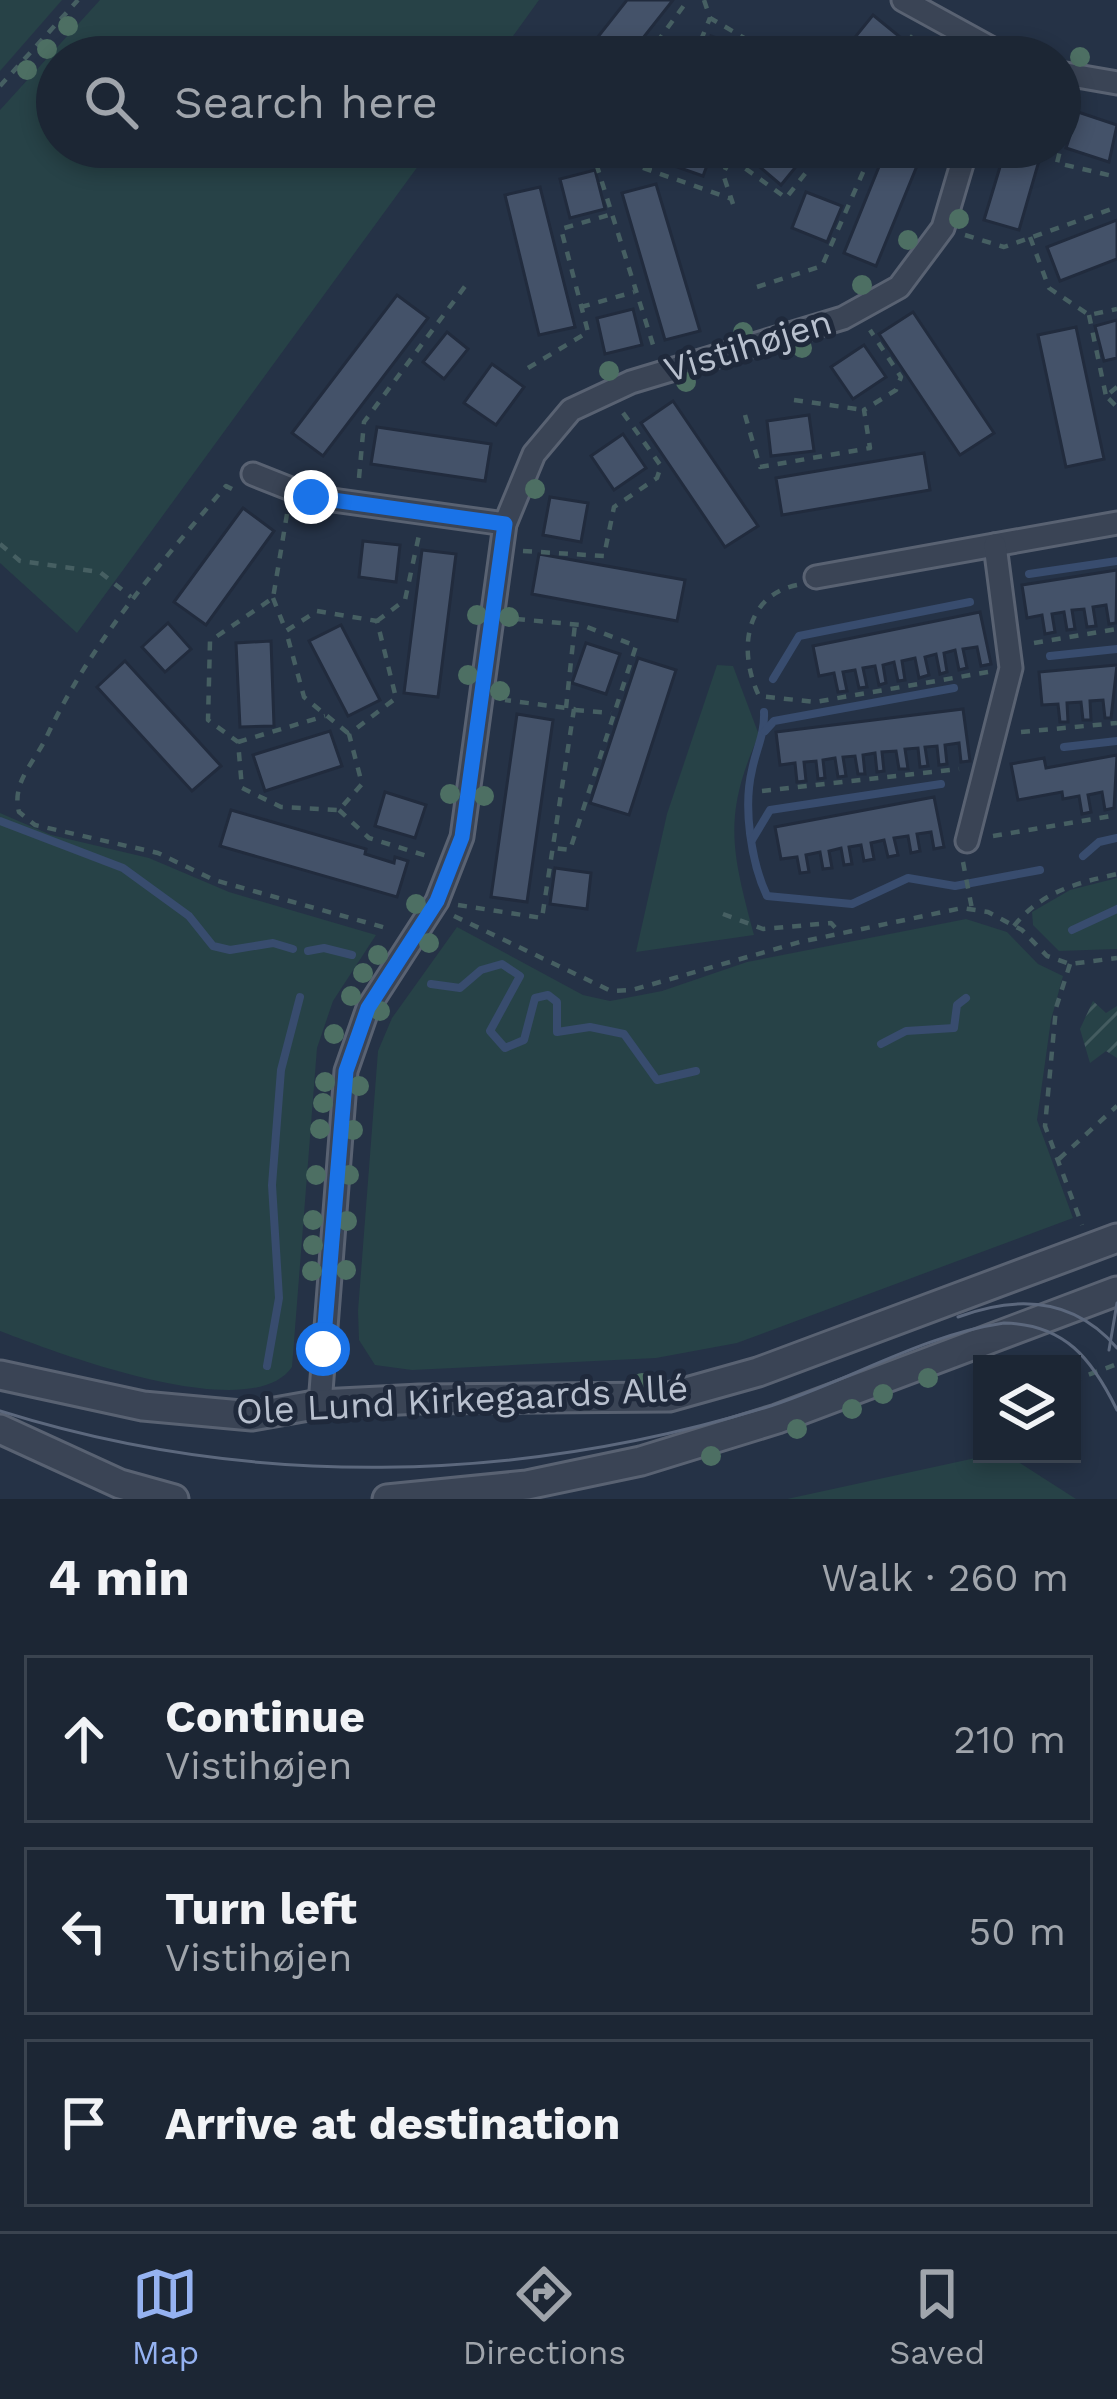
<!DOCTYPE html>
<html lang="en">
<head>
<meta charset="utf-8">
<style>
	:root { --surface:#1c2634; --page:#252e3c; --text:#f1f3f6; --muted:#a0a5ac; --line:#3a434f; --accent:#95b2f1 }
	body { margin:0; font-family:"Work Sans",sans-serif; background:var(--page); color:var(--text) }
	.controls { position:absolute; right:36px; bottom:36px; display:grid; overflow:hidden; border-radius:0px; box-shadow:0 6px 18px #0003 }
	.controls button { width:108px; height:108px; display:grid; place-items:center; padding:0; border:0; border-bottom:3px solid var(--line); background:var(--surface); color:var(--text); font:60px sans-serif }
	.stop { position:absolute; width:36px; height:36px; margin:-27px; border:9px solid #1a73e8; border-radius:50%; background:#fff }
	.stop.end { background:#1a73e8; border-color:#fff; box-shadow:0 3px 12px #0008 }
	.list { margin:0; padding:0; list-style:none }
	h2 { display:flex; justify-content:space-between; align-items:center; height:156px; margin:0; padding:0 48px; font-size:51px }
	h2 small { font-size:39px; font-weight:400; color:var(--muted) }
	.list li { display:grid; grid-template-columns:78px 1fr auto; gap:36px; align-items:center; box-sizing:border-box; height:168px; margin:0 24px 24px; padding:0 24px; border:3px solid var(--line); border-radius:0px }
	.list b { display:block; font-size:45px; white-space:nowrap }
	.list p { margin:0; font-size:39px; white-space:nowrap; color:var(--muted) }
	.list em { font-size:39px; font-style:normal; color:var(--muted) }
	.icon { flex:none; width:66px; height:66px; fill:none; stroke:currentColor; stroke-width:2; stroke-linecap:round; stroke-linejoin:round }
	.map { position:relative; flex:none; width:1117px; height:1499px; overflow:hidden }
	.search { position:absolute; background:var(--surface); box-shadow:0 6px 18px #0003; left:36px; right:36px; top:36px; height:132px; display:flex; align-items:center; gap:30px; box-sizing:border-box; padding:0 42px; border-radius:66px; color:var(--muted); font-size:45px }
	.sheet { height:732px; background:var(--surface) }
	nav { display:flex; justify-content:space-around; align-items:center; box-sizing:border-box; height:168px; border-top:3px solid var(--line); background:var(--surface); font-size:33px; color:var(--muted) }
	nav a { display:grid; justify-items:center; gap:6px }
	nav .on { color:var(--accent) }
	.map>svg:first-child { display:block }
</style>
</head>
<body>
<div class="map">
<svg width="1117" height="1499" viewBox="0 0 1117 1499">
	<defs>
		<pattern id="garden-furrows" width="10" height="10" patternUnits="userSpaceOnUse" patternTransform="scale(3)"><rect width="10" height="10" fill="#274247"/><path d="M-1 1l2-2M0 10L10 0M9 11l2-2" fill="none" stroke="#445c60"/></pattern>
	</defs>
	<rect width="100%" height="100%" fill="#253246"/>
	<g fill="#274247">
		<polygon points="0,0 62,0 0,71"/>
		<polygon points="100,0 539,0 498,57 57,57 57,147 432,147 77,633 0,563 0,110"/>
		<path d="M717 665 733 666 759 735C722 816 732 852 754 935L636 952 667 814Z"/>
		<path d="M0 813 51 835 149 858 229 892 376 935 333 1001 317 1048 292 1367C251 1427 57 1353 0 1331Z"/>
		<polygon points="1117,878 1117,949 1059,951 1033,925 1032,912 1070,890"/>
		<polygon points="966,919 1007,932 1038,964 1063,976 1051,1020 1037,1120 1073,1218 737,1343 656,1358 412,1370 375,1365 359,1340 358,1311 378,1051 392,1018 457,927 583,995 610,1001 662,991 747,962"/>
		<polygon points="994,1454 1006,1454 1076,1499 787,1499"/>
	</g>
	<polygon fill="url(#garden-furrows)" points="1093,1001 1106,1013 1117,1006 1117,1058 1106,1051 1090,1063 1080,1029"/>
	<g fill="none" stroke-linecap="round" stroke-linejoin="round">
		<g stroke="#384c6e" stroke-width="8">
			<polyline points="1029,574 1117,561"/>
			<polyline points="1050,656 1117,649"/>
			<polyline points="773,679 799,636 970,602"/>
			<path d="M764 712C765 734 756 749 752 770 743 807 751 862 767 896L852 904 908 878 955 886 1040 870"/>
			<polyline points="765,731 774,721 954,688"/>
			<polyline points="1064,747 1117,741"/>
			<polyline points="0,821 123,868 189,916 213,946 230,950 273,943 293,949"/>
			<polyline points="752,840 770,810 941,784"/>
			<polyline points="1083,856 1099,842 1117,838"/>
			<polyline points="1072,930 1117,909"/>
			<polyline points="308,951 324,948 352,955"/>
			<polyline points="431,984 460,988 481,970 502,964 520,976 490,1031 505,1048 524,1040 535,998 548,995 557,1002 557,1032 590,1027 624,1034 657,1080 696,1071"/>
			<polyline points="881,1044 906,1031 954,1028 957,1005 966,998"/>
			<polyline points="267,1366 279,1298 272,1185 281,1070 300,997"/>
		</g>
	</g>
	<g fill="#445269" stroke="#212b3d" stroke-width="3">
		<polygon points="627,0 673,0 628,57 582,57"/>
		<polygon points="873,15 900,37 884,57 839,57"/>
		<polygon points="711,36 748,49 745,57 703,57"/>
		<polygon points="1078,112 1117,125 1109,162 1066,148"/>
		<polygon points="671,147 714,147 703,176 666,163"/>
		<polygon points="766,147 812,147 781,185 754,162"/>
		<polygon points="887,147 921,156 876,266 844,253"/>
		<polygon points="1006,147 1043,147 1019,230 984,220"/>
		<polygon points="595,170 605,209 570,218 560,179"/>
		<polygon points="656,184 700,331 665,340 622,193"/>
		<polygon points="540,187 575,327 539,335 505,195"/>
		<polygon points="806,192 842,206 827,242 792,228"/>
		<polygon points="1117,220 1117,259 1060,281 1047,247"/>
		<polygon points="397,295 428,318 323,456 292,433"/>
		<polygon points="633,309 642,345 605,354 597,318"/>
		<polygon points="913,312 994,433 960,455 879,334"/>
		<polygon points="1117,320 1117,358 1104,361 1095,326"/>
		<polygon points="1076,327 1104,459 1066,467 1038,335"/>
		<polygon points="447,332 468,349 444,379 423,362"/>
		<polygon points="864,345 886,377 853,399 831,367"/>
		<polygon points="492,364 524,387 496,425 464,403"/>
		<polygon points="673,401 758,526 725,547 641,423"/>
		<polygon points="809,415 814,451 771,456 767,421"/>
		<polygon points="377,427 491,444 485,481 371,464"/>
		<polygon points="623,434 646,468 614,490 591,456"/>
		<polygon points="924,453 930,490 782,515 776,478"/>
		<polygon points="550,497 588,503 581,542 543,535"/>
		<polygon points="243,508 274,531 206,625 174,602"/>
		<polygon points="363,541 400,545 396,582 359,577"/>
		<polygon points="422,550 456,554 438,697 404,693"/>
		<polygon points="539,554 685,580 677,621 532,594"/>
		<polygon points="1117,570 1116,623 1109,624 1106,605 1093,607 1096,626 1087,627 1084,609 1072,610 1075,629 1067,630 1064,612 1052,614 1055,632 1045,634 1042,615 1027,618 1022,585"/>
		<polygon points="980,612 991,664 981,666 977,647 963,649 967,668 959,670 955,650 944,653 947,672 940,674 936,654 925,657 929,675 919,678 915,658 902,661 905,680 898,681 894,662 883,665 886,683 879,685 875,666 863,668 867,687 859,688 855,670 843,672 847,691 838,692 834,673 819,676 813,646"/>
		<polygon points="168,623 191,649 165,672 142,647"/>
		<polygon points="341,625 380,700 348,716 309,641"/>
		<polygon points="271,641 274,726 240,727 236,643"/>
		<polygon points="586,643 620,654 606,694 572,683"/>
		<polygon points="638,658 676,670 629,815 590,803"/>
		<polygon points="125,661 221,766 192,791 97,687"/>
		<polygon points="1117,665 1111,718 1105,718 1103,700 1090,701 1091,720 1083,720 1081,702 1067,703 1068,722 1060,722 1058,704 1042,705 1039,672"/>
		<polygon points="963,709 970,761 961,762 959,743 945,745 947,764 939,765 937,746 925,747 928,766 920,767 918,748 905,749 908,769 899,769 896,751 882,752 884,771 877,772 875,753 863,755 865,774 858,774 855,756 843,757 846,776 838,777 835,758 823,760 825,778 818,779 816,761 804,762 806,781 797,782 795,763 780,765 776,732"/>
		<polygon points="517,714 553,720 527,902 491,897"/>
		<polygon points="330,731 342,766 265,791 253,755"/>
		<polygon points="1117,755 1114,808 1105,810 1102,792 1088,795 1091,812 1082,814 1079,796 1063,799 1062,792 1018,800 1011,764 1044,758 1046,768"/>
		<polygon points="385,792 426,805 415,838 375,826"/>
		<polygon points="934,797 944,847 934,849 931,832 917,834 920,851 911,853 908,836 894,838 898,855 888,857 884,840 871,843 874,859 864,861 861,845 849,847 852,864 844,865 841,848 829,851 832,868 823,869 820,852 806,855 809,872 800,873 797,857 781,859 775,827"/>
		<polygon points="231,810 366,849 365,854 394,863 395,857 408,861 397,897 220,846"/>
		<polygon points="555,868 591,873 587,909 550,904"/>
	</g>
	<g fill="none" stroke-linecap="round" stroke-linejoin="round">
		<defs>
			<g id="minor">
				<polyline points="903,0 1007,57"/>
				<polyline points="1060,73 1117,83"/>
				<polyline points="253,474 311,497 505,524"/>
				<polyline points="816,577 1117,523"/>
				<polyline points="967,841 1011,668 995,545"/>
				<polyline points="320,1404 346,1071 368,1008 437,901 462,837 505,524 534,454 571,410 631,382 843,318 899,287 943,228 967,147"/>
			</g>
			<g id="tertiary">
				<polyline points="0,1375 143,1406 252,1416 320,1404 420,1399 669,1397 758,1372 1117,1238"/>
				<polyline points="0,1429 120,1484 174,1499"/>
				<polyline points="387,1499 527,1485 641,1461 777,1419 1117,1291"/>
			</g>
		</defs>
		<use href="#minor" stroke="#596272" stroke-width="27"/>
		<use href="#tertiary" stroke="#596272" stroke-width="33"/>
		<g stroke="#465f62" stroke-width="4.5" stroke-dasharray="9 9" stroke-linecap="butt">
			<polyline points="704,0 710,18 777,57"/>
			<polyline points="646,57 688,0"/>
			<polyline points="694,57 710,18"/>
			<polyline points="782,57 785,51"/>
			<polyline points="896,57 914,34"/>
			<polyline points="0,86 78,0"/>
			<polyline points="1072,101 1057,163 1117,177"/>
			<polyline points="591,147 654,348"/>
			<polyline points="592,150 732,199"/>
			<polyline points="731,158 786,198 826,147"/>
			<polyline points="649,170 658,147"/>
			<polyline points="733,204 723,174 736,147"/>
			<polyline points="965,235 1004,247 1117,207"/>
			<polyline points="1030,237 1049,288 1089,315 1117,309"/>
			<polyline points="757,287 822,266 874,147"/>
			<polyline points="581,307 634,292"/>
			<polyline points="1089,315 1106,396"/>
			<polyline points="528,368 588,332 561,229 612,214"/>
			<polyline points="1117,387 1106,396 1117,407"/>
			<polyline points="794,400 864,410"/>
			<polyline points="745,415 760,467 870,448 864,410 896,390 901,377 870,330"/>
			<polyline points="359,478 364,422 466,285"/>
			<path d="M232 489 226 486C159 565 91 642 47 736 35 762 11 782 19 812L35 825 158 853 214 880 390 929"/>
			<polyline points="287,514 273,598 210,641 208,720 238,742 242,788 281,807 339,810 362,784 349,734 396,698 377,621 317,611 286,631 304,697 349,734"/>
			<polyline points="0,544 20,561 100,572 131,597"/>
			<polyline points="523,551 604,556 614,507 657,478 661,466 621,410"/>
			<path d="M797 585C744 596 738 652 759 696L815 702 988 672"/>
			<polyline points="273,598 286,631"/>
			<polyline points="516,619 582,625 636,646 570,850 554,848"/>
			<polyline points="377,621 405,600 419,535"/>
			<polyline points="1034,643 1117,629"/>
			<polyline points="566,708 575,624"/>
			<polyline points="575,710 611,713"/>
			<polyline points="1021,732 1117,723"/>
			<polyline points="238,742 325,716"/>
			<polyline points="762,791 959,769"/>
			<polyline points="339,810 369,838 427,856"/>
			<polyline points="993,836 1117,815"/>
			<polyline points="963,862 972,909"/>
			<polyline points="458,905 542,918 574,709 505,700"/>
			<polyline points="723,914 763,929 831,923 840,933"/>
			<polyline points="454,916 611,991 632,990 800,942 962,908 988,912 1022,930 1047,956 1070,964 1117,958"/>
			<path d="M1014 926C1041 892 1076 883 1117 874"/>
			<polyline points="1070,964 1056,1008 1045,1126 1082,1225"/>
			<polyline points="1059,1159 1117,1106"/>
			<polyline points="1072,1381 1117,1364"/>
		</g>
		<use href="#minor" stroke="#3a4455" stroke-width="21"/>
		<use href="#tertiary" stroke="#3a4455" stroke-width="27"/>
		<g stroke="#5c687d" stroke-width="3">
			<path d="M958 1317C1017 1295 1074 1298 1117 1348"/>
			<polyline points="1109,1350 1117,1303"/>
			<path d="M0 1411C249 1489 514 1484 764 1408 843 1384 921 1335 1004 1323 1065 1324 1092 1359 1117 1410"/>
		</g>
	</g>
	<g fill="#4d6f63">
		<circle cx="68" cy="26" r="10"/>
		<circle cx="47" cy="49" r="10"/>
		<circle cx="1080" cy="57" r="10"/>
		<circle cx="27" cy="70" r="10"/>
		<circle cx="959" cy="219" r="10"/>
		<circle cx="908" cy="240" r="10"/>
		<circle cx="862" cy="285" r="10"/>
		<circle cx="743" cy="332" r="10"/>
		<circle cx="802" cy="348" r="10"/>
		<circle cx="609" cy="371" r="10"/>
		<circle cx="686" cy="382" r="10"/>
		<circle cx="535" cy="489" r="10"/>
		<circle cx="477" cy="615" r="10"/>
		<circle cx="509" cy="617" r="10"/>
		<circle cx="468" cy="675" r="10"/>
		<circle cx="500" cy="691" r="10"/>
		<circle cx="450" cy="794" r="10"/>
		<circle cx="484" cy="796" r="10"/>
		<circle cx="416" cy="904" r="10"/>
		<circle cx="429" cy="943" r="10"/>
		<circle cx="378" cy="955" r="10"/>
		<circle cx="363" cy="973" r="10"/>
		<circle cx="351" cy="996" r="10"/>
		<circle cx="380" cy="1011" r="10"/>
		<circle cx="334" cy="1034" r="10"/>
		<circle cx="325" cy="1082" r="10"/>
		<circle cx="359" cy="1086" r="10"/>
		<circle cx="323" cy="1103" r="10"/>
		<circle cx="320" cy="1129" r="10"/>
		<circle cx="353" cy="1130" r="10"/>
		<circle cx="316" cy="1175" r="10"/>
		<circle cx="349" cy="1175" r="10"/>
		<circle cx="313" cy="1220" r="10"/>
		<circle cx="347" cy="1221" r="10"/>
		<circle cx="313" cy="1245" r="10"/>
		<circle cx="346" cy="1270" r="10"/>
		<circle cx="312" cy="1271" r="10"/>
		<circle cx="928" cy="1378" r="10"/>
		<circle cx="642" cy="1383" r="10"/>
		<circle cx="883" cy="1394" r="10"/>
		<circle cx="852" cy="1409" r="10"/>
		<circle cx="797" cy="1429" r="10"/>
		<circle cx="711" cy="1456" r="10"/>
	</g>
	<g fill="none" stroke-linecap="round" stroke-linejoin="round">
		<polyline stroke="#1a73e8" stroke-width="15" points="311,497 505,524 462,837 437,901 368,1008 346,1071 323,1349"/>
	</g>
	<g text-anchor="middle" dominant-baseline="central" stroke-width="10" stroke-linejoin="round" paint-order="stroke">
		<g font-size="36" fill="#b8c0ce" stroke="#1f293b">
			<text transform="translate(748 346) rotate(-17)">Vistihøjen</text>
			<text transform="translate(462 1400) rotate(-3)">Ole Lund Kirkegaards Allé</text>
		</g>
	</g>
</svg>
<div class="controls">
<button><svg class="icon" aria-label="layers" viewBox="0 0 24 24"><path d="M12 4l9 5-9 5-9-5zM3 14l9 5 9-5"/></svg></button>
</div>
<div class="stop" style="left:323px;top:1349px"></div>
<div class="stop end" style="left:311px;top:497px"></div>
<div class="search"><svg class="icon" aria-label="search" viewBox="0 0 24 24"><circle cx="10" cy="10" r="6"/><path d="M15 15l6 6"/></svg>Search here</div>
</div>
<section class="sheet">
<h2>4 min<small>Walk · 260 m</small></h2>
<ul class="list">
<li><svg class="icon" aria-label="ahead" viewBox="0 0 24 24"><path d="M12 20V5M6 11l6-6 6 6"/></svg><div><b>Continue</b><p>Vistihøjen</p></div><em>210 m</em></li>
<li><svg class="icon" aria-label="left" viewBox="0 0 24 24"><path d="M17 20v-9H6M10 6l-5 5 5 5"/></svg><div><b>Turn left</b><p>Vistihøjen</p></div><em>50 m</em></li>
<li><svg class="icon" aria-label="arrive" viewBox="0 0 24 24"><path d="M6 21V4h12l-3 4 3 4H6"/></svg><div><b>Arrive at destination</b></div></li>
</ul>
</section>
<nav>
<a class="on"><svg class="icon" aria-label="map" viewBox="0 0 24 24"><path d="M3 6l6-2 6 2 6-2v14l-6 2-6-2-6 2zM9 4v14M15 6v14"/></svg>Map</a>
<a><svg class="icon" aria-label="directions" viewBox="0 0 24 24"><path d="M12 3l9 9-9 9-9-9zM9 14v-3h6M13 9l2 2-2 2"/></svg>Directions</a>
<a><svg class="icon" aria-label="saved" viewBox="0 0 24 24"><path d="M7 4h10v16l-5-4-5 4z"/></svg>Saved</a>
</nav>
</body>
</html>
